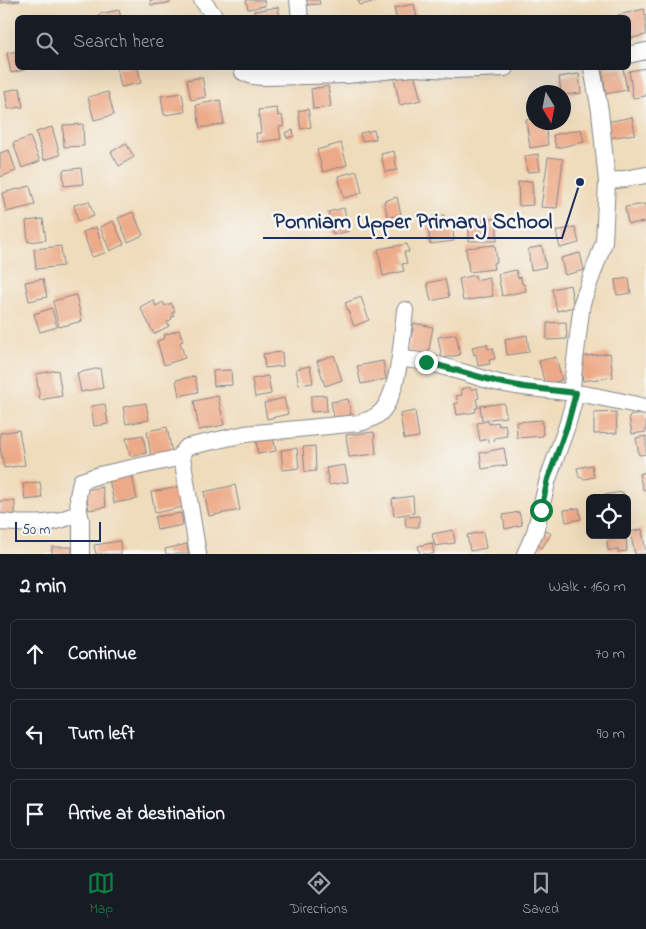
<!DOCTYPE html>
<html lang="en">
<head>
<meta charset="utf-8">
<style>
	:root { --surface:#171b24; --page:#242831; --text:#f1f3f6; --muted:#9ea1a6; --line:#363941; --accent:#0b8043 }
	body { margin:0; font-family:"Indie Flower",sans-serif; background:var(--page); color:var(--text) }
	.controls { position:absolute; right:15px; bottom:15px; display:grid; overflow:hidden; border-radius:8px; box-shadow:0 5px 20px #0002 }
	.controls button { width:45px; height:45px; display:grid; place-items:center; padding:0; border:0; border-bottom:1px solid var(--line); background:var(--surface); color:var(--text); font:25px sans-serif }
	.compass { position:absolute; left:526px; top:85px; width:45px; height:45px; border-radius:50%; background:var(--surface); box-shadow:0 5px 20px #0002; rotate:170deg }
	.scale { position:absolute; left:15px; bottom:12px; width:86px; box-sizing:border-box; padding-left:5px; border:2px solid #1b2f5e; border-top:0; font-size:14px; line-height:18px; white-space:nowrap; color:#1b2f5e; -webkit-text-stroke:4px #f6f6f2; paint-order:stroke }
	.stop { position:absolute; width:15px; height:15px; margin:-11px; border:4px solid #0b8043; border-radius:50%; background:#fff }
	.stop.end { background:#0b8043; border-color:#fff; box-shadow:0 1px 5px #0008 }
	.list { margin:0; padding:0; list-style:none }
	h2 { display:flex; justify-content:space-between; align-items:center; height:65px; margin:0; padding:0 20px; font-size:21px }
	h2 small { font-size:16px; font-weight:400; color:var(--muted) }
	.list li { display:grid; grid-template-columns:32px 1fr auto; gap:15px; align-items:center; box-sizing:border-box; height:70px; margin:0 10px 10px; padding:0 10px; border:1px solid var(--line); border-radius:8px }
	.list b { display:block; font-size:19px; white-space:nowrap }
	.list em { font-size:16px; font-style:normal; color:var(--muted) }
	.icon { flex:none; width:28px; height:28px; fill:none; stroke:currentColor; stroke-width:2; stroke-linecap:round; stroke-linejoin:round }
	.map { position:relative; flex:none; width:646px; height:554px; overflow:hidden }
	.search { position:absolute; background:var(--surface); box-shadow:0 5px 20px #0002; left:15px; right:15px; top:15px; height:55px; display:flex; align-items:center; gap:12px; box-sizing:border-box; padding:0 18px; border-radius:8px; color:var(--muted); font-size:19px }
	.sheet { height:305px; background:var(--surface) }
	nav { display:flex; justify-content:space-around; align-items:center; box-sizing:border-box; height:70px; border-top:1px solid var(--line); background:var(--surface); font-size:14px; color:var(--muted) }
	nav a { display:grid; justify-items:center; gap:2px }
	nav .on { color:var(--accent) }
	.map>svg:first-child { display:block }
</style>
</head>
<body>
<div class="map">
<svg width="646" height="554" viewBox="0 0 646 554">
	<rect width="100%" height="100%" fill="#f6f6f2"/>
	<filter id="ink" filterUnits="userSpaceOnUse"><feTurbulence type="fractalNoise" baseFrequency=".02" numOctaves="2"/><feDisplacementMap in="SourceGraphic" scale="10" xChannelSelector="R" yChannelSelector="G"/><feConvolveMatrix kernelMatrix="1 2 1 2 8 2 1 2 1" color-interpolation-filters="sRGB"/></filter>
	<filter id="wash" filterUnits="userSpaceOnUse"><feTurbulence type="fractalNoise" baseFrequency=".0096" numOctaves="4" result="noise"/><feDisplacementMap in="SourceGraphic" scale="20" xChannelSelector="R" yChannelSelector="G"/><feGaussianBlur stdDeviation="1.12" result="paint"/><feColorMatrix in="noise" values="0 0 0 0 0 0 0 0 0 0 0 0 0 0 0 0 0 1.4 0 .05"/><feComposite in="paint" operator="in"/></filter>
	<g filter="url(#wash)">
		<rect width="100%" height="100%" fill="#efdcbb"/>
		<g id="blocks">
			<g fill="#edaa88">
				<polygon points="0,0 20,0 20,1 0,3"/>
				<polygon points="150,0 170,0 170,3 151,5"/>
				<polygon points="246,0 264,0 265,6 248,9"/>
				<polygon points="305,0 319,0 320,4 306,5"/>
				<polygon points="358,0 377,0 377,1 360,5"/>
				<polygon points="414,4 417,18 396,18 394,8"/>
				<polygon points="278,7 280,18 255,18 254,11"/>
				<polygon points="644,9 646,18 646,35 628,39 628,18 619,18 618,15"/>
				<polygon points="119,10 121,18 99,18 99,14"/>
				<polygon points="18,51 18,68 26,68 26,69 11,73 7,53"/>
				<polygon points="117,68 138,68 141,83 121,87"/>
				<polygon points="612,68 623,68 627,90 606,94 602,69"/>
				<polygon points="646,68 646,96 633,98 629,71"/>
				<polygon points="414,73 421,100 400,105 394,78"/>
				<polygon points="579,74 581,93 564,95 564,92 561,92 559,77"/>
				<polygon points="202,77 206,97 191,100 187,80"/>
				<polygon points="328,86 331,107 313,109 311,89"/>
				<polygon points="20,88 23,107 8,109 5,91"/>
				<polygon points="108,92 114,115 94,120 88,97"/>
				<polygon points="182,93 185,112 164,115 161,96"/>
				<polygon points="220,100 224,124 200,128 196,105"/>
				<polygon points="277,108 278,116 282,115 284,126 279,127 281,139 257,142 256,133 261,133 258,110"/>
				<polygon points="308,109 311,127 301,129 298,111"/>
				<polygon points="632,117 635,134 610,138 607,122"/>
				<polygon points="534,119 534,122 545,122 548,145 530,148 526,120"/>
				<polygon points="83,124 84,146 64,147 63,125"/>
				<polygon points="52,127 60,155 44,160 36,132"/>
				<polygon points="581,129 584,142 556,148 553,135"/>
				<polygon points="293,130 294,136 287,138 285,133"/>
				<polygon points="374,130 376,139 362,141 360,133"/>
				<polygon points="30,137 40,161 22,168 13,143"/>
				<polygon points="126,143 134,157 119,166 111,152"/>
				<polygon points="341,143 347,165 323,172 317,150"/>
				<polygon points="9,150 16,171 0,177 0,153"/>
				<polygon points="394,151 397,170 385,172 381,154"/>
				<polygon points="538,154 540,171 527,172 525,156"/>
				<polygon points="548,157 563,159 557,208 541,207"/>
				<polygon points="81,168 83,184 64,186 63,170"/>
				<polygon points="357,171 362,193 344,198 338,176"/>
				<polygon points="532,181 533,205 519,206 518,182"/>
				<polygon points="30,186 35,205 6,212 2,193"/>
				<polygon points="397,197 401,214 388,218 384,201"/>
				<polygon points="89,201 94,216 78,221 74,205"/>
				<polygon points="646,204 646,222 628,224 625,207"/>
				<polygon points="344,208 349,231 333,235 328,212"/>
				<polygon points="133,212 143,235 128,242 118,218"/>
				<polygon points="444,215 445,222 452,221 454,241 430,244 428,224 434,223 433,216"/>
				<polygon points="43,219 46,240 28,242 26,221"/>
				<polygon points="482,219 497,219 497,241 469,241 469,225 482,225"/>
				<polygon points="113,221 124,244 110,251 100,227"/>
				<polygon points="96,227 105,253 92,257 83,232"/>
				<polygon points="575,227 579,243 560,248 556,231"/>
				<polygon points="407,244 409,252 404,252 407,263 402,264 404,271 383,276 378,249"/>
				<polygon points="495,245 497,262 493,263 494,269 469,272 466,248"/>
				<polygon points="61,246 63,266 36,269 34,249"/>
				<polygon points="542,246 546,267 531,270 528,249"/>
				<polygon points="580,253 584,270 565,275 561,258"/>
				<polygon points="516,270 518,278 521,277 522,284 524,284 526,291 502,296 498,274"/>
				<polygon points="475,275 476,280 489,277 493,296 463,301 459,279"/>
				<polygon points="629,278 631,293 617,295 615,280"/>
				<polygon points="43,279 47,297 29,301 25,282"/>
				<polygon points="445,279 449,297 431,301 427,283"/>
				<polygon points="570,285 574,307 557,311 552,289"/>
				<polygon points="76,295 82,321 59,327 53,301"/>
				<polygon points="361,297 369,320 354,326 345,303"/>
				<polygon points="153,300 156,306 163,302 165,306 171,303 175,311 172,313 174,316 171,317 172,319 167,322 169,326 154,334 140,307"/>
				<polygon points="52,308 57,327 40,332 34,314"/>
				<polygon points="566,322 567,339 547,340 547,323"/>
				<polygon points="414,323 433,327 428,355 408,351"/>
				<polygon points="179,330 183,341 180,342 185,358 164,365 157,341 165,338 164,335"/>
				<polygon points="456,334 460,355 442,358 438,337"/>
				<polygon points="527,335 529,352 507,355 505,339"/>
				<polygon points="487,344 488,349 493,348 495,359 489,360 490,364 478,366 476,354 474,355 472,347"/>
				<polygon points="282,352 283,366 265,368 263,354"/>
				<polygon points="610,353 613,377 583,381 580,357"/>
				<polygon points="334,355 342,380 325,386 317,361"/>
				<polygon points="556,357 562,380 545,385 539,361"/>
				<polygon points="383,361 386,379 361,384 357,366"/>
				<polygon points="310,366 313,383 299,385 296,369"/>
				<polygon points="100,368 103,388 81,392 77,373"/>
				<polygon points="58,370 62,396 40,400 36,374"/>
				<polygon points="231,370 232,385 214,386 213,371"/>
				<polygon points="195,376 198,392 179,396 176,380"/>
				<polygon points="268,376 271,394 255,397 252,379"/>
				<polygon points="470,387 471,389 477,388 479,398 476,399 478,408 475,408 476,412 457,415 455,403 458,403 456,396 462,395 461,389"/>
				<polygon points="326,395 327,411 311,412 311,396"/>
				<polygon points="218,396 224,425 199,430 194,401"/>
				<polygon points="284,398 288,414 267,419 264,403"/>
				<polygon points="348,399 351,415 334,418 331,402"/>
				<polygon points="146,403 149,420 126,424 123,407"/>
				<polygon points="504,403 506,417 482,420 480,406"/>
				<polygon points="105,404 108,424 94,426 91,406"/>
				<polygon points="415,411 419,437 404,439 400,414"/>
				<polygon points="616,412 617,433 594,434 594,413"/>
				<polygon points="646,413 646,432 632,434 629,416"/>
				<polygon points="542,420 543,436 517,438 516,422"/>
				<polygon points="488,421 489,424 498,422 499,426 505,424 507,436 494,438 495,441 488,442 488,439 480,441 477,423"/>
				<polygon points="167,427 172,453 151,457 147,431"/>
				<polygon points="19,430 25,465 4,468 0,447 0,433"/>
				<polygon points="374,432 376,454 349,457 346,435"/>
				<polygon points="143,435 146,453 130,456 126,438"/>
				<polygon points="646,436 646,454 639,455 636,438"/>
				<polygon points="273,437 276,451 258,454 256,440"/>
				<polygon points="315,446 316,471 305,472 303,447"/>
				<polygon points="297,448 299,468 283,470 281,450"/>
				<polygon points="504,448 507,465 482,469 480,453"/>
				<polygon points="345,465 348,482 329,485 326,468"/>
				<polygon points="592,465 594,477 585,479 579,477 577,468"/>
				<polygon points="646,472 646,489 643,490 639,474"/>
				<polygon points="132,475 137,499 114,503 109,479"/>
				<polygon points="40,482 42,498 25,500 23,484"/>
				<polygon points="235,485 240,510 209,516 204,492"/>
				<polygon points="102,487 106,507 89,510 85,490"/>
				<polygon points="179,487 183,507 155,513 151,492"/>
				<polygon points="623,492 624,498 603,498 603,495"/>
				<polygon points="413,496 414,513 394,516 392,499"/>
				<rect x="0" y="501" width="15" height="17"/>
				<polygon points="579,508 581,519 566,522 564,510"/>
				<polygon points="519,512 522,525 505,529 503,515"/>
				<polygon points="181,513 183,525 157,530 155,517"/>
				<polygon points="419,516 419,527 406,527 405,517"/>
				<polygon points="543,529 551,534 542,548 535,543"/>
				<polygon points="642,529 646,554 635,554 630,532"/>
				<polygon points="453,530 455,543 435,546 432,534"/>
				<polygon points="483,532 486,548 470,551 467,535"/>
				<polygon points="610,535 626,535 627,551 618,552 618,550 608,550 607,541 611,540"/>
				<polygon points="120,541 121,554 96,554 94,545"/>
				<polygon points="432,543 434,554 420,554 418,546"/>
				<polygon points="187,544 189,554 166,554 165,549"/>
				<rect x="52" y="547" width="20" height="7"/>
			</g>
		</g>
	</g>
	<g filter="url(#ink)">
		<use href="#blocks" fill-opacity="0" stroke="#85868c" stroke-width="1"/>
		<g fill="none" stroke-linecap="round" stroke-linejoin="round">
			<defs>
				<g id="minor">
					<polyline points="202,0 216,18"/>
					<polyline points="298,0 300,18"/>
					<polyline points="628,55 646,51"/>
					<polyline points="242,68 243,72 252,76 263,77 347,75 413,68 454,70 505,68"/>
					<polyline points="607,182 646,175"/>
					<path d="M400 359C435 360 466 375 499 383 524 388 550 390 575 393 599 396 622 402 646 407"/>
					<polyline points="571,393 582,303 604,242 607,182 600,111 592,68"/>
					<polyline points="182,457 198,554"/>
					<polyline points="79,512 81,520 81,554"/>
					<path d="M0 522C28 524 54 527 79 512L78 496 81 481 99 475 182 457V453L187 447 245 434 359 423C367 421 374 418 380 413 400 394 402 336 405 310"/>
					<polyline points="525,554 535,532 548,479 567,426 576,393"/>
				</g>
			</defs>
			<use href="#minor" stroke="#85868c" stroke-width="18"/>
			<use href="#minor" stroke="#fff" stroke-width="16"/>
		</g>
	</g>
	<g fill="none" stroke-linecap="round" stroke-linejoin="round" filter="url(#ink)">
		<polyline stroke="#0b8043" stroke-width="6" points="426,362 498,382 524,387 576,393 567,426 548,479 541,510"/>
	</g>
	<path fill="none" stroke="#1b2f5e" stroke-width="2" d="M580 182L562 238H263"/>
	<circle fill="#1b2f5e" stroke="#f6f6f2" stroke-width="2" cx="580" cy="182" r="5"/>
	<g font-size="22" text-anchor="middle" font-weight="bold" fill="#1b2f5e" stroke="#f6f6f2" stroke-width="5" stroke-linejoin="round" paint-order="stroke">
		<text x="413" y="228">Ponniam Upper Primary School</text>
	</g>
</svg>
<div class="controls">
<button><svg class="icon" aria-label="locate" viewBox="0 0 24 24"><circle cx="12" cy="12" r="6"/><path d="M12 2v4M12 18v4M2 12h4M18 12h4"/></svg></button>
</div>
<svg class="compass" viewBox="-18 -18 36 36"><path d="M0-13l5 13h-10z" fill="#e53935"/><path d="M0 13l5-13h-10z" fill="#9ea1a6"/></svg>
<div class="scale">50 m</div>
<div class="stop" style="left:541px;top:510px"></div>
<div class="stop end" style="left:426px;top:362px"></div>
<div class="search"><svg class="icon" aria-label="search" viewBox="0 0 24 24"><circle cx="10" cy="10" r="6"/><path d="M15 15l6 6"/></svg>Search here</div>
</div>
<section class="sheet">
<h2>2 min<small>Walk · 160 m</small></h2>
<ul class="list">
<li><svg class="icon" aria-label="ahead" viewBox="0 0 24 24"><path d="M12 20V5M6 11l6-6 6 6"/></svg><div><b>Continue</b></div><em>70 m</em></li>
<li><svg class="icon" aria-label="left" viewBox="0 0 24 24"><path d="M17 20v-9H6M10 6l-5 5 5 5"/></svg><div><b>Turn left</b></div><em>90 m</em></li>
<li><svg class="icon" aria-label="arrive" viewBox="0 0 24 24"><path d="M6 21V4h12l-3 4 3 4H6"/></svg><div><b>Arrive at destination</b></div></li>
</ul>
</section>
<nav>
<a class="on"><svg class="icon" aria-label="map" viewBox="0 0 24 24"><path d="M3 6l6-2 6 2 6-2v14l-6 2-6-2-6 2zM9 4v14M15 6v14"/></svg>Map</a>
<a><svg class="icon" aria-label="directions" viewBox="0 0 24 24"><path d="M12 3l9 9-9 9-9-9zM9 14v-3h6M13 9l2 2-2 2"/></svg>Directions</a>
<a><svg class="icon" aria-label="saved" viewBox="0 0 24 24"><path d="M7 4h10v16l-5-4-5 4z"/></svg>Saved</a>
</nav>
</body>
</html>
